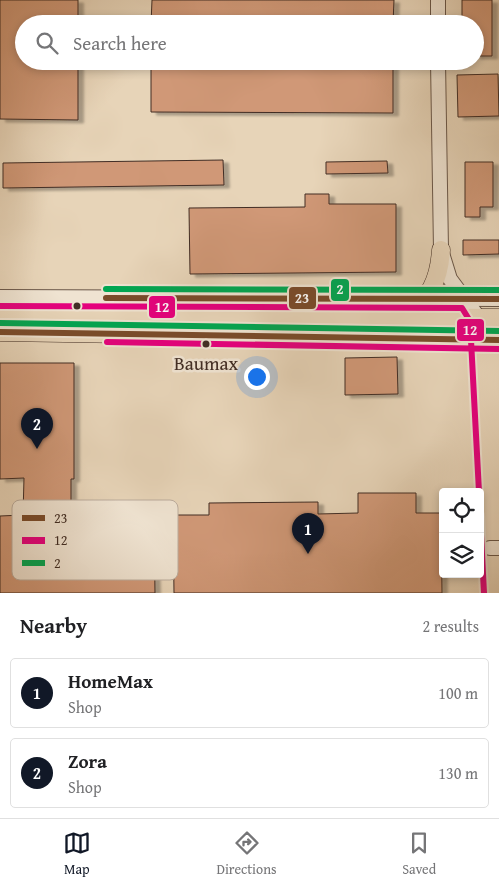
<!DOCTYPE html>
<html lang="en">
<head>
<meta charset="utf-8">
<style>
	:root { --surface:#fff; --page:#f6f6f6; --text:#202124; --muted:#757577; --line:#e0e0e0; --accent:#111827 }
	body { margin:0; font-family:"Gentium Book Plus",serif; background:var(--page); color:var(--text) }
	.controls { position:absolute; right:15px; bottom:15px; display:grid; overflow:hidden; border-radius:5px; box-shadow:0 2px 8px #0003 }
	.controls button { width:45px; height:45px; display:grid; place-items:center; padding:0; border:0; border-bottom:1px solid var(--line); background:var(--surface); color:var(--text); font:25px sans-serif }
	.you { position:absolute; left:256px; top:376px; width:18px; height:18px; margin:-12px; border:4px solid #fff; border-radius:50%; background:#1a73e8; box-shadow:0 0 0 8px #1a73e833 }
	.badge { display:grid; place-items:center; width:32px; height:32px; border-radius:50%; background:var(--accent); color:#fff; font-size:16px; font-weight:700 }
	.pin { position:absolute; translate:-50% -41px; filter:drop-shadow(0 1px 2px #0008) }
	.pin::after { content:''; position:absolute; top:26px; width:18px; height:15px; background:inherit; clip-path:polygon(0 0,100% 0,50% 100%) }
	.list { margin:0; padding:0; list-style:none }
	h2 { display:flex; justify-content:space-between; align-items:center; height:65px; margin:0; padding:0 20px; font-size:21px }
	h2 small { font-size:16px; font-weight:400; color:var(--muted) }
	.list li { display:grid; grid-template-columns:32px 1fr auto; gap:15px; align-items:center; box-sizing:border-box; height:70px; margin:0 10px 10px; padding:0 10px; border:1px solid var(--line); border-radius:5px }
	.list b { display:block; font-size:19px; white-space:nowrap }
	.list p { margin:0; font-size:16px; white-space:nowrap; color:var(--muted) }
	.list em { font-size:16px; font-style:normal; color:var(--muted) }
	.icon { flex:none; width:28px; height:28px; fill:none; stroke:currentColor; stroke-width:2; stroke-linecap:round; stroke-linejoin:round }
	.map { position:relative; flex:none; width:499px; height:593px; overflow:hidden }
	.search { position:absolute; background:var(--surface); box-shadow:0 2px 8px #0003; left:15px; right:15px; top:15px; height:55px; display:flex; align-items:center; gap:12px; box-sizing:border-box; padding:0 18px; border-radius:28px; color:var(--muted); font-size:19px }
	.sheet { height:225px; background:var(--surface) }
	nav { display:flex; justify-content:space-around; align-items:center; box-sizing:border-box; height:70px; border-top:1px solid var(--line); background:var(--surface); font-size:14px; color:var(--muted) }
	nav a { display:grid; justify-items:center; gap:2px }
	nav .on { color:var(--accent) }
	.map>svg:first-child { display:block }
</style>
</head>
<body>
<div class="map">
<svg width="499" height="593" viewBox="0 0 499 593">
	<defs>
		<filter id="shadow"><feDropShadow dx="5.5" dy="3" stdDeviation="1" flood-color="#0004"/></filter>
	</defs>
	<rect width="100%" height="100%" fill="#e7d4b8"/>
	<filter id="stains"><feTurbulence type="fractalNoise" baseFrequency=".004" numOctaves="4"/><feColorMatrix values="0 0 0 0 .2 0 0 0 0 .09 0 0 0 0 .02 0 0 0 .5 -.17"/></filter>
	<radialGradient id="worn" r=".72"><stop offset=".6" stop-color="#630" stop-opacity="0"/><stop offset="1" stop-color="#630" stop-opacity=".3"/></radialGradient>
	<g fill="#d09877" stroke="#412d24" filter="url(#shadow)">
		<polygon points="0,0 78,0 78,24 24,24 24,61 78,61 78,120 0,119"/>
		<polygon points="152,0 394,0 393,24 151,24"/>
		<polygon points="462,0 492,0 492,56 475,56 475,24 462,24"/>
		<polygon points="151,61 393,61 393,113 151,112"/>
		<polygon points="498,74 499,116 458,117 457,75"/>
		<polygon points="223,160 224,185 3,188 3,163"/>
		<polygon points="387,161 388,173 326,174 326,162"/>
		<polygon points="465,162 493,162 493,207 480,207 480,217 465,217"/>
		<polygon points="305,194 329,194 329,204 396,204 396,272 190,274 189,208 305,207"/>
		<polygon points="463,240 499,240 499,254 463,255"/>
		<polygon points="397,357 398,394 345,395 345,358"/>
		<polygon points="0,363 74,363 74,479 71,479 71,514 154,515 155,593 0,593 0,516 23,515 24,478 0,479"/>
		<polygon points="358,493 416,493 416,513 441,513 442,593 174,593 173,515 209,515 209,503 318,502 318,514 358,513"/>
	</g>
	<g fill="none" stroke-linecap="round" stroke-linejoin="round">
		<defs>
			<g id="minor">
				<polyline points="438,24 438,0"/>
				<polyline points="438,61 441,250 450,279 479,318 480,340"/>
				<polyline points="0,297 499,299"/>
				<polyline points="490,548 499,548"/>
			</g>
			<g id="major">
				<polyline points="0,315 499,318"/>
				<path d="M406 317C430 297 439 281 441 250"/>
				<polyline points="0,332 499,340"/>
			</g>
		</defs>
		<use href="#minor" stroke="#6a5749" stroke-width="16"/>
		<use href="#major" stroke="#412d24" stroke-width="19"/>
		<use href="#minor" stroke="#efe3d1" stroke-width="14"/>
		<use href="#major" stroke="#e7d4b8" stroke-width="18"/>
		<defs>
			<g id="bus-1">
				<polyline points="106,298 499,299"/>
				<polyline points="0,332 499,340"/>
			</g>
			<g id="bus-2">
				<polyline points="0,306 462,308 470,321 479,492"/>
				<polyline points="107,342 499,349"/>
				<polyline points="480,515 484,593"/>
			</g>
			<g id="bus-3">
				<polyline points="106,289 499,290"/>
				<polyline points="0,323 499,331"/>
			</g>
		</defs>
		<use href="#bus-1" stroke="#efe3d1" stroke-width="10"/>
		<use href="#bus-2" stroke="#efe3d1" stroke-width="10"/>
		<use href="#bus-3" stroke="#efe3d1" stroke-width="10"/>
		<use href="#bus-1" stroke="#7a4b2a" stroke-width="6"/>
		<use href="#bus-2" stroke="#e5007d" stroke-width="6"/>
		<use href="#bus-3" stroke="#00a651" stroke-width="6"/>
	</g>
	<g fill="#412d24" stroke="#efe3d1" stroke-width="2">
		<circle cx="77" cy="306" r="4.5"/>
		<circle cx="206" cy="344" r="4.5"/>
	</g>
	<g text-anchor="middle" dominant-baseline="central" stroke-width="5" stroke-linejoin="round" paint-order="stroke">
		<g font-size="19" fill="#412d24" stroke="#efe3d1">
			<text x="206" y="363">Baumax</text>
		</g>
	</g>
	<rect x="12" y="500" width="166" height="80" rx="8" fill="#efe3d1" stroke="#bbac9d" stroke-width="1"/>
	<rect x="22" y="515" width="23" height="6" fill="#7a4b2a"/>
	<rect x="22" y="537" width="23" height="7" fill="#e5007d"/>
	<rect x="22" y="560" width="23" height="6" fill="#00a651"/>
	<g font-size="14" fill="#412d24">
		<text x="54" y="523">23</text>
		<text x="54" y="545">12</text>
		<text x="54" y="568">2</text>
	</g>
	<g stroke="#efe3d1" stroke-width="2">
		<rect x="330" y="278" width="20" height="24" rx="5" fill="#00a651"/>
		<rect x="288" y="286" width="29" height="24" rx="5" fill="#7a4b2a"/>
		<rect x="148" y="295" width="28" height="24" rx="5" fill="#e5007d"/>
		<rect x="456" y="318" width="29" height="24" rx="5" fill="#e5007d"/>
	</g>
	<g font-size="14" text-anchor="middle" font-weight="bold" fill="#fff">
		<text x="340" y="294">2</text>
		<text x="302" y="303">23</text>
		<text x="162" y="312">12</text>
		<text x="470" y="335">12</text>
	</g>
	<rect width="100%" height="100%" filter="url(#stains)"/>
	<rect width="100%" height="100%" fill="url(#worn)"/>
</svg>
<div class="controls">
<button><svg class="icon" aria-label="locate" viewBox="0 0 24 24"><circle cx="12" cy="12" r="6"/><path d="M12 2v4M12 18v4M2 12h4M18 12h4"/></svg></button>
<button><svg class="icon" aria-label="layers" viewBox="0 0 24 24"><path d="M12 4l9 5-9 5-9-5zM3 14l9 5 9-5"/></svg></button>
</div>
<div class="you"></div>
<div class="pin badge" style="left:308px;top:554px">1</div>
<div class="pin badge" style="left:37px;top:449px">2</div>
<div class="search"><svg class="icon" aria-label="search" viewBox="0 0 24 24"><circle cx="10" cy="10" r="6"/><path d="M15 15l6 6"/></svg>Search here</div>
</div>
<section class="sheet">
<h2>Nearby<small>2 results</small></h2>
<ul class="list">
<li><span class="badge">1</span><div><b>HomeMax</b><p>Shop</p></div><em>100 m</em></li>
<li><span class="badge">2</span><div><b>Zora</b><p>Shop</p></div><em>130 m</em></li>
</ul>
</section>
<nav>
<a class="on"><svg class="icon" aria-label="map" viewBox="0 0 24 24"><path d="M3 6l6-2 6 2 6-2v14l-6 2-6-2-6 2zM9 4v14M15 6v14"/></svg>Map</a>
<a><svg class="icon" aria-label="directions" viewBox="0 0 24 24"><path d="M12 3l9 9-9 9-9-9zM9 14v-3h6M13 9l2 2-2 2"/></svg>Directions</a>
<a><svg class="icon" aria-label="saved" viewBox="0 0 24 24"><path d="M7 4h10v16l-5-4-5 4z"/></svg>Saved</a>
</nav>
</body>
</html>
